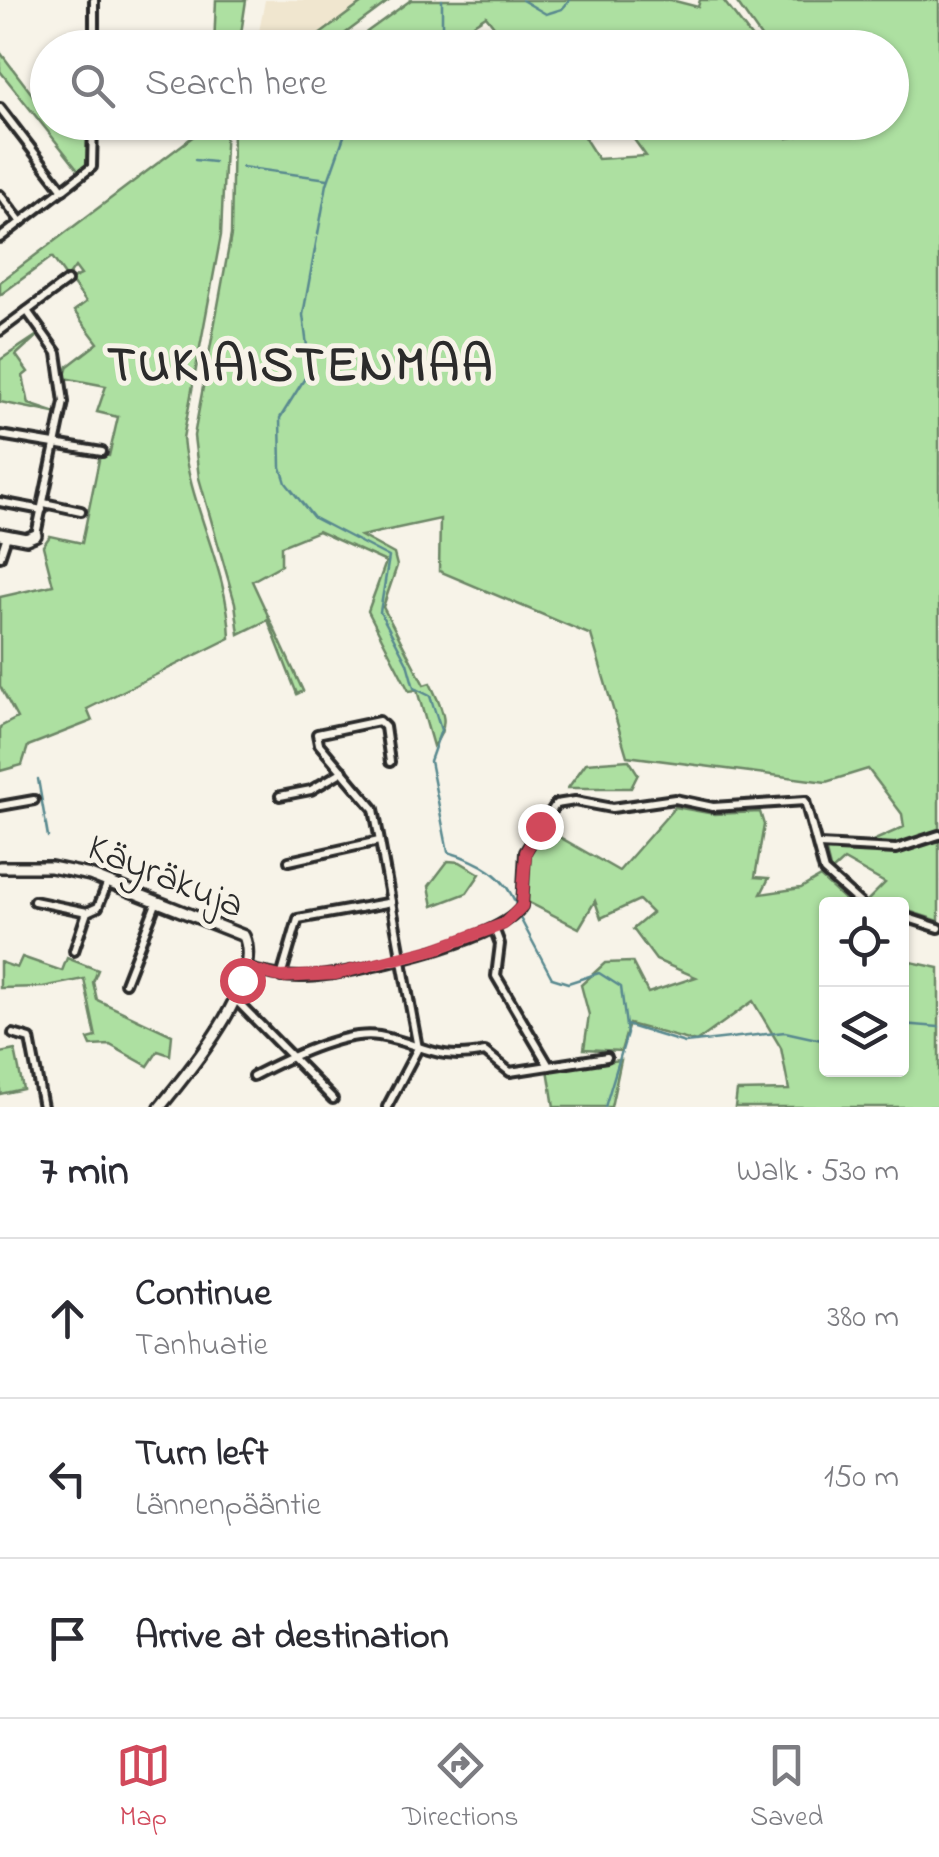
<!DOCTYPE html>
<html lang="en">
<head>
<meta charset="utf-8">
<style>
	:root { --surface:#fff; --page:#f7f7f7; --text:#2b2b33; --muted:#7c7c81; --line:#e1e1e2; --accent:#d1495b }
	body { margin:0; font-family:"Indie Flower",sans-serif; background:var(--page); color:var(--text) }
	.controls { position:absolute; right:30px; bottom:30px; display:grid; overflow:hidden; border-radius:10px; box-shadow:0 2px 8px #0004 }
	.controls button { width:90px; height:90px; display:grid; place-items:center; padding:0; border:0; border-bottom:2px solid var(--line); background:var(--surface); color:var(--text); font:50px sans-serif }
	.stop { position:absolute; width:30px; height:30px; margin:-22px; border:8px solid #d1495b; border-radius:50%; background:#fff }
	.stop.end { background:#d1495b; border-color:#fff; box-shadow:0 2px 10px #0008 }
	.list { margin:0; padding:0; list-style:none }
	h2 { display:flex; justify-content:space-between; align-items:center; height:130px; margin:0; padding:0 40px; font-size:42px }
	h2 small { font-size:32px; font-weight:400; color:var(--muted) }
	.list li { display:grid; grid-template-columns:65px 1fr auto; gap:30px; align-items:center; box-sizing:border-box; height:160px; padding:0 40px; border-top:2px solid var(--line) }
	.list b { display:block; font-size:38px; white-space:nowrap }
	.list p { margin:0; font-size:32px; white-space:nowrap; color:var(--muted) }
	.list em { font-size:32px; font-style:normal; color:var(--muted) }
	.icon { flex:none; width:55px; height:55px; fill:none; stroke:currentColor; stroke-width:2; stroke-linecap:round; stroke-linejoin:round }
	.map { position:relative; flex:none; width:939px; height:1107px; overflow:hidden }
	.search { position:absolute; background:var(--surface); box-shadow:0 2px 8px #0004; left:30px; right:30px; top:30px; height:110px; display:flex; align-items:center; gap:25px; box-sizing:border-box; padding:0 35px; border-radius:55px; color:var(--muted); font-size:38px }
	.sheet { height:610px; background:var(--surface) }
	nav { display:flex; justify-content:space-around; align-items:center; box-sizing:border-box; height:140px; border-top:2px solid var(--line); background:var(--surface); font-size:28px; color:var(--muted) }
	nav a { display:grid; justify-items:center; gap:5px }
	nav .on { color:var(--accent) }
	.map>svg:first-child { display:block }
</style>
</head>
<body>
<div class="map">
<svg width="939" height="1107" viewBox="0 0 939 1107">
	<rect width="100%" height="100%" fill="#f7f3e8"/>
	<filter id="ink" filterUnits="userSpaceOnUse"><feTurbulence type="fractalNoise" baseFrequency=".01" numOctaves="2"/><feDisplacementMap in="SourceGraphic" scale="20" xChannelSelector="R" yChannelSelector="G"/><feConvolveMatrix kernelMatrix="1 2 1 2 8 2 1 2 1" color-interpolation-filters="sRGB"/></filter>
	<g filter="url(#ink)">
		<polygon fill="#f0e6cf" points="265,0 366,0 303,47 256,48"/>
		<g fill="#ade0a1" stroke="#6c8666" stroke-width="2.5">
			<polygon points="216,0 246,0 239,47 214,47"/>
			<polygon points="366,0 390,0 327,47 303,47"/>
			<polygon points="411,0 671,0 698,7 700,0 723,0 759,47 510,47 486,16 449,40 454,47 346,47"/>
			<path d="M735 0H939V832L894 846 866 844 904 827 902 814 868 769 826 782 627 756 591 635 439 571 440 519 361 536 394 554 397 566 383 607 424 685 430 683C442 709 452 723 433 746L417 690 409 691 368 611 386 562 318 531 281 546V565L252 581 303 691 297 694 268 620 239 634 235 603 199 478 194 436 231 235 233 129 242 123H575L598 159 646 156 622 123H785L788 138 833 129 832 123 892 122V48L768 47Z"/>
			<polygon points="101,34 156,35 156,47 101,47"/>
			<polygon points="0,52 47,114 48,122 89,123 86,165 80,172 0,71"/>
			<path d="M211 123H226L221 235 183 438C189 507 228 567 230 638L87 709 92 721 28 746 22 765 0 771V727L17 718 0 686V597L53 585 43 546 50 536 82 543 100 455 109 456 118 417 97 412 106 386 64 378 68 366 98 343 74 311 86 302 70 280 81 275 75 267 67 278 52 257 0 295V282Z"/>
			<polygon points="39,334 16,355 28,372 23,376 29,404 59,414 0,402 0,360"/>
			<polygon points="629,760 638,774 631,788 568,788 586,763"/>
			<polygon points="675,807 714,814 760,812 764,825 755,877 769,878 761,894 801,888 820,877 849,904 826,904 826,1070 902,1070 902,960 939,968 939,1107 735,1107 737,1091 789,1090 781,1048 753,1001 696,1042 629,1024 621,1051 584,1049 589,1015 581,985 605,963 632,962 648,993 696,977 656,960 633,929 652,913 639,900 601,918 595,901 579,928 522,899 525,852 540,826 619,871"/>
			<polygon points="939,839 939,921 902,909 902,904 866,902 885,883 844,860 831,872 825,848 895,854"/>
			<polygon points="448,861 460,862 480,874 467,893 433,906 429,886"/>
			<polygon points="22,957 62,971 67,958 98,970 93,982 97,1000 172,1035 170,1055 158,1051 148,1066 110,1045 91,1046 88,1039 96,1037 84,979 43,987 0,988 0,962 17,968"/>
			<polygon points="15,1050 23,1089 0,1094 0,1053"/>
			<polygon points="621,1060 611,1107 554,1107 548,1069"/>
		</g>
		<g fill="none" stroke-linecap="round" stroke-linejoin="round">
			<g stroke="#59898f" stroke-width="2.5">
				<polyline points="522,0 546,14 562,9 570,0"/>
				<polyline points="435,48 442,37 442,0"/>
				<polyline points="195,160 214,162"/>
				<polyline points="242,167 328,179"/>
				<polyline points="318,234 327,184 349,122"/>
				<path d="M317 238 303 315 310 370 280 418 281 467 286 483 314 518 389 557 380 612 407 663 414 688 430 696 441 730 430 761 448 852C479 861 506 875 517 907"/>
				<polyline points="38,779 48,837"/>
				<polyline points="520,918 552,978 568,983 599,973 621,987 627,1034 605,1107"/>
				<polyline points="902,1024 939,1027"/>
				<polyline points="626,1025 685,1043 785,1032 826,1041"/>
			</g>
			<defs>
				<g id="street">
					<polyline points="94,48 94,0"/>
					<polyline points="0,108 63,190"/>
					<polyline points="0,195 21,222"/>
					<polyline points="0,238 92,167 93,122"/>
					<polyline points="27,311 57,353 64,402 36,535"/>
					<polyline points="0,331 67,281"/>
					<polyline points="0,435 102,452"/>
					<polyline points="0,502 42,510"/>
					<polyline points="44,503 81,511"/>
					<polyline points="0,557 7,536"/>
					<polyline points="280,796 311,790 343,771"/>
					<polyline points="0,806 34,800"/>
					<polyline points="819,845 896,849 939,835"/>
					<polyline points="289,861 379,841"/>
					<polyline points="34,901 87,912"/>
					<polyline points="902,916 939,928"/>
					<polyline points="494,928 500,944 496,976 549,1066"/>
					<polyline points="74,951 87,912 98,907 108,882"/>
					<path d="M245 968C265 973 284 978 305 977 347 976 502 941 522 906L525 852 556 804 575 801 612 808 675 799 713 807 805 801 824 871 861 904"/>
					<polyline points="281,977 298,919 387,903"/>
					<polyline points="125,983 157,901"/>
					<polyline points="235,999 333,1099"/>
					<polyline points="13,1034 30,1039 43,1107"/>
					<path d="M253 1076C284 1060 343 1030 379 1036 424 1044 435 1062 485 1052L510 1072 607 1057"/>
					<polyline points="387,1107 418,1048 374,809 319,744 317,734 379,721 385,727 390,762"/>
				</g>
				<g id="secondary">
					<polyline points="0,534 26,539 36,535"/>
					<path d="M0 867H51L90 875 244 936C264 984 188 1072 160 1107"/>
				</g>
			</defs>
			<use href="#street" stroke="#2b2b2b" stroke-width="14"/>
			<use href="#secondary" stroke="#2b2b2b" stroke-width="16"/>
			<use href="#street" stroke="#f7f3e8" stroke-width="6"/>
			<use href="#secondary" stroke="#f7f3e8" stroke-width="9"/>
		</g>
	</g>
	<g fill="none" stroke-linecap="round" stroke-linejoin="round" filter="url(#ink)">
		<polyline stroke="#d1495b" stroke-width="12" points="242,980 244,968 281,977 336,974 435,949 504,924 522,906 526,852 540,826"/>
	</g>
	<g text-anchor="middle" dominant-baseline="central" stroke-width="10" stroke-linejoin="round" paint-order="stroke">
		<g font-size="40" fill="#2b2b2b" stroke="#f7f3e8">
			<text transform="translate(165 878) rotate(22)">Käyräkuja</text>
		</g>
		<g font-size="50" font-weight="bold" letter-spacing="2.5" fill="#2b2b2b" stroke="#f7f3e8">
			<text x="301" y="367">TUKIAISTENMAA</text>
		</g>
	</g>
</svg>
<div class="controls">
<button><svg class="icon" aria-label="locate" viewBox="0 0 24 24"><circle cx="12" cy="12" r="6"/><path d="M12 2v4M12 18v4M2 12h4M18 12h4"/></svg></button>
<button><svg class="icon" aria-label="layers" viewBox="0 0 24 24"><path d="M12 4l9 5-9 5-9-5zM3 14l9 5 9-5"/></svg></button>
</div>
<div class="stop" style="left:242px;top:980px"></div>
<div class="stop end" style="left:540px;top:826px"></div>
<div class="search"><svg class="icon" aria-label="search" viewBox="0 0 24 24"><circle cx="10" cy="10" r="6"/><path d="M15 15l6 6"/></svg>Search here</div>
</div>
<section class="sheet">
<h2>7 min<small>Walk · 530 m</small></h2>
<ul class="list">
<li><svg class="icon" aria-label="ahead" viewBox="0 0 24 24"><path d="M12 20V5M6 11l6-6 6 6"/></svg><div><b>Continue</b><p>Tanhuatie</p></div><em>380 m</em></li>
<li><svg class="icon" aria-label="left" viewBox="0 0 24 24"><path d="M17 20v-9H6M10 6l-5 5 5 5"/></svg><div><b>Turn left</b><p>Lännenpääntie</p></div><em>150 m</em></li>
<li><svg class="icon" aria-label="arrive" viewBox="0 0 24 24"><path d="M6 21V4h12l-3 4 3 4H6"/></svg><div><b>Arrive at destination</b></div></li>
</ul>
</section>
<nav>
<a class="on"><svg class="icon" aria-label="map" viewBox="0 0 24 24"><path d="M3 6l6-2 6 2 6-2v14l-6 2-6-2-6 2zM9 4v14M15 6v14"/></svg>Map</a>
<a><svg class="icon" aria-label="directions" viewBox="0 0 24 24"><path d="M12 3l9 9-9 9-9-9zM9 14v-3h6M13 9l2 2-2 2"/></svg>Directions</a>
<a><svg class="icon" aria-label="saved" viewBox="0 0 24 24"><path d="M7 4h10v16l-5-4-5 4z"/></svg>Saved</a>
</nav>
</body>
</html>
